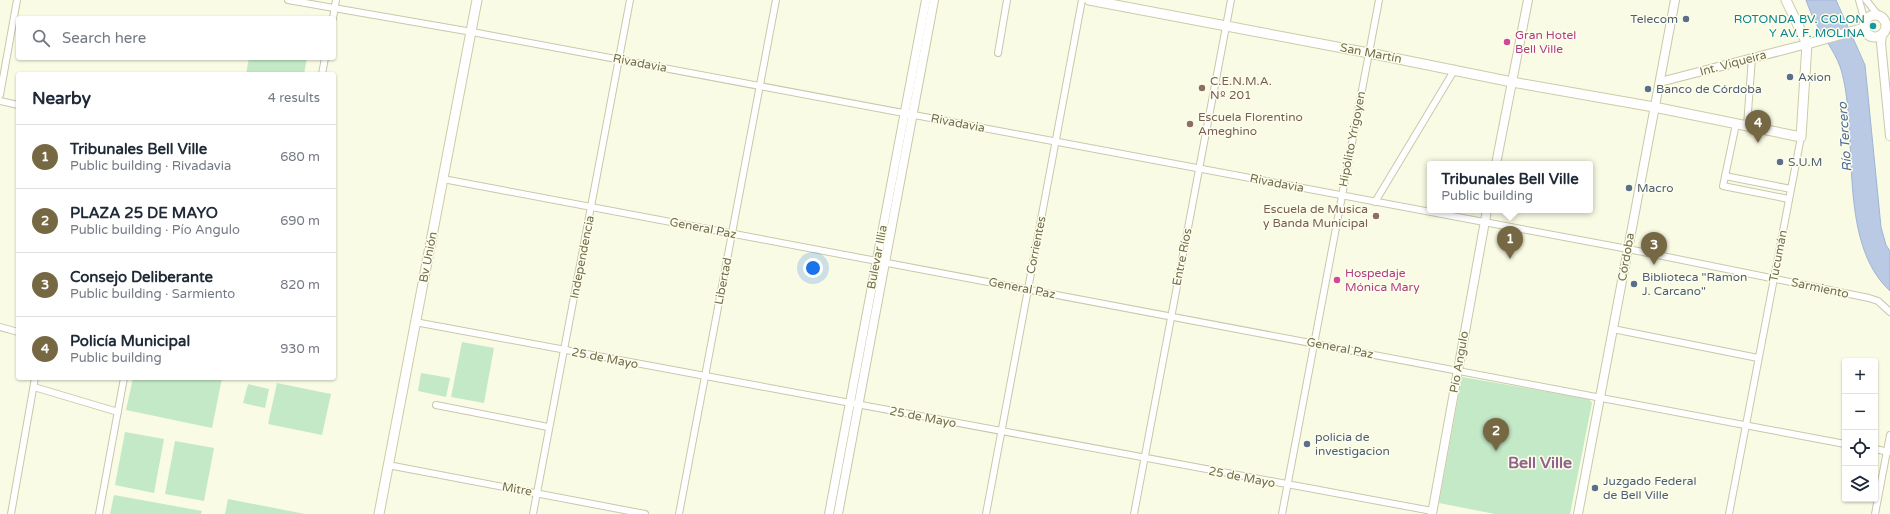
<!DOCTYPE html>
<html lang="en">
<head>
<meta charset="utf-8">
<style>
	:root { --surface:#fff; --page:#f2f2f3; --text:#1f2937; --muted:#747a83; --line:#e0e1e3; --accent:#766842 }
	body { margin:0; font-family:"Varela Round",sans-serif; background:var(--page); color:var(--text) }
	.controls { position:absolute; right:12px; bottom:12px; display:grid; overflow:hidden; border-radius:4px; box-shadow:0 1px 3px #0004 }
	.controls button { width:36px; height:36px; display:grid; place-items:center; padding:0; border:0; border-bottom:1px solid var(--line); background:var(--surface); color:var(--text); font:20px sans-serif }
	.you { position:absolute; left:813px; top:268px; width:14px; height:14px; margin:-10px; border:3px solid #fff; border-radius:50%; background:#1a73e8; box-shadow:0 0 0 6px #1a73e833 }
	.badge { display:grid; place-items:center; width:26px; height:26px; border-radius:50%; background:var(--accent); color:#fff; font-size:13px; font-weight:700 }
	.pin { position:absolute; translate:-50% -33px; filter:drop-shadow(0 1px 2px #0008) }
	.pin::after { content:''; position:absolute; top:21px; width:14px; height:12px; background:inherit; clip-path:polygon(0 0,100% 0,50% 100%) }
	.popup { position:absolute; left:1427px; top:161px; width:166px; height:52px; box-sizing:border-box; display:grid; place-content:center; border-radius:4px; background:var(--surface); filter:drop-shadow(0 1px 3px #0005); font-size:13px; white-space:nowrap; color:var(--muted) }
	.popup b { font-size:15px; color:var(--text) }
	.popup::after { content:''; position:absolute; left:50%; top:100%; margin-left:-8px; border:8px solid transparent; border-top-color:var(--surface) }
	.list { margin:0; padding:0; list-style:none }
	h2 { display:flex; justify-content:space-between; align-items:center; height:52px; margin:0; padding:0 16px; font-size:17px }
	h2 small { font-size:13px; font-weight:400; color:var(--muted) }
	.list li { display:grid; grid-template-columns:26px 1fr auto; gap:12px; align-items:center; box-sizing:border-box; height:64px; padding:0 16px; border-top:1px solid var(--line) }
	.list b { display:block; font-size:15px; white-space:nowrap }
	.list p { margin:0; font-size:13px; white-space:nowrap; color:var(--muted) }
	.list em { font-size:13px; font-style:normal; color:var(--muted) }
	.icon { flex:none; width:22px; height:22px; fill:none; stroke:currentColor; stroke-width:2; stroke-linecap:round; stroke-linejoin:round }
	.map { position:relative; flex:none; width:1890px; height:514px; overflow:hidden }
	.search { position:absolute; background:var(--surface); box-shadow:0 1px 3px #0004; left:16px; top:16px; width:320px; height:44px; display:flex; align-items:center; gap:10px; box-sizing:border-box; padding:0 14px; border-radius:4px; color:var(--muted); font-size:15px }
	.panel { position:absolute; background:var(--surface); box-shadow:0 1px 3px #0004; left:16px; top:72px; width:320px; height:308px; border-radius:4px }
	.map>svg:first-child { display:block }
</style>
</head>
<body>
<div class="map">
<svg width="1890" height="514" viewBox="0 0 1890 514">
	<rect width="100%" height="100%" fill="#f9fbe5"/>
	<g fill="#c4e9c7">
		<polygon points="249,58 307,58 304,74 246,74"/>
		<polygon points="462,342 494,348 484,403 451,397"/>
		<polygon points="421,373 450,378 446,397 418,391"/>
		<polygon points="1462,377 1589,399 1592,403 1570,514 1495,514 1439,503"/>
		<polygon points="133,378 222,378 212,428 126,410"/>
		<polygon points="277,383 331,394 322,435 268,424"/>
		<polygon points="248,384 269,389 265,408 243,403"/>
		<polygon points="125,432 164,439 154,493 115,485"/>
		<polygon points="175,441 214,448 204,501 165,494"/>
		<polygon points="114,495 202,511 201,514 110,514"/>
		<polygon points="228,499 305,514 225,514"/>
	</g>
	<path fill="#bacae4" stroke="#a1b4d6" d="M1806 0H1836L1865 65 1881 227 1886 245 1890 251V291C1837 242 1859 138 1842 73 1838 56 1825 40 1817 25 1812 17 1809 8 1806 0Z"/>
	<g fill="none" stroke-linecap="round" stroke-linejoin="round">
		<defs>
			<g id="minor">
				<polyline points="288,0 472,32 1628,249 1869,298 1878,301 1890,312"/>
				<polyline points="1859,0 1865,22"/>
				<polyline points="1866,0 1878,15"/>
				<polyline points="333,18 336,0"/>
				<polyline points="998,53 1007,0"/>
				<polyline points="322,74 325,58"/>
				<polyline points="0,95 17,0"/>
				<polyline points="0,101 18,105"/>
				<polyline points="1736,124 1723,186 1789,199"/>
				<polyline points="1747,126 1752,57"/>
				<polyline points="1725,176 1791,189"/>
				<polyline points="443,179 1845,444"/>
				<polyline points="1375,202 1455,69"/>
				<polyline points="415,322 1432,511"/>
				<polyline points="0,327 18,332"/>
				<polyline points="1613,329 1758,358"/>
				<polyline points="34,387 118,412"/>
				<polyline points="436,405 548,427"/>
				<polyline points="1875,449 1889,452"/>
				<polyline points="388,465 645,514"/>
				<polyline points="11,514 35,378"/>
				<polyline points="99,514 124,378"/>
				<polyline points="533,514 630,0"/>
				<polyline points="679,514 776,0"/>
				<polyline points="986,514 1082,0"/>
				<polyline points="1134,514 1231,0"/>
				<polyline points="1282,514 1379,0"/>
				<polyline points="1729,514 1801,137"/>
				<polyline points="1875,514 1890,435"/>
			</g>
			<g id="tertiary">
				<polyline points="1882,35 1881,43 1890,136"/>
				<polyline points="1660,82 1807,44"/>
				<polyline points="1496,164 1528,0"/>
				<polyline points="829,514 926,0"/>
				<polyline points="838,514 934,0"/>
				<polyline points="1432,514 1487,210"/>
				<polyline points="1578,514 1675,0"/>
			</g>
			<g id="secondary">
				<polyline points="1089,0 1369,53 1512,82 1654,107 1801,137 1807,44 1786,0"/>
				<circle cx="1875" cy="26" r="11"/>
				<polyline points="1807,44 1864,28"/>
				<polyline points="379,514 477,0"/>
			</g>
		</defs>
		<use href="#minor" stroke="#cac8a9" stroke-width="8"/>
		<use href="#tertiary" stroke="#cac8a9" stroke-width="10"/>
		<use href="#secondary" stroke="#cdcba7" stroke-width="11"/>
		<use href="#minor" stroke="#fff" stroke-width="6"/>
		<use href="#tertiary" stroke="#fff" stroke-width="8"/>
		<use href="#secondary" stroke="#fff" stroke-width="9"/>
	</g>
	<g fill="#5c6f8a" stroke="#fdfeec" stroke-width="1.5">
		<circle cx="1686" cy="19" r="4"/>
		<circle cx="1790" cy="77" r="4"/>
		<circle cx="1648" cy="89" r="4"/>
		<circle cx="1780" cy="162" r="4"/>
		<circle cx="1629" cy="188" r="4"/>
		<circle cx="1634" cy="284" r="4"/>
		<circle cx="1307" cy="444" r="4"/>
		<circle cx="1595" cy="488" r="4"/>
	</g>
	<circle fill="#0f9aa8" stroke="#fdfeec" stroke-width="1.5" cx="1873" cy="26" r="4"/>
	<g fill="#d1479c" stroke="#fdfeec" stroke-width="1.5">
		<circle cx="1507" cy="42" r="4"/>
		<circle cx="1337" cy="280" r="4"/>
	</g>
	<g fill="#8d6e63" stroke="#fdfeec" stroke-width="1.5">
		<circle cx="1202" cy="88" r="4"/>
		<circle cx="1190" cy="124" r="4"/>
		<circle cx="1376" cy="216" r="4"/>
	</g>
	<g text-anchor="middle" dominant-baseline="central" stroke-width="3" stroke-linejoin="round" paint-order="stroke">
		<g font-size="12" fill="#4e5e75" stroke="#fdfeec" text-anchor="start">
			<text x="1678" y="19" text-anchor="end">Telecom</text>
			<text x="1798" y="77">Axion</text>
			<text x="1656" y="89">Banco de Córdoba</text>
			<text x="1788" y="162">S.U.M</text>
			<text x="1637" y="188">Macro</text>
			<text x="1642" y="277">Biblioteca "Ramon<tspan x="1642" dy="14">J. Carcano"</tspan></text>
			<text x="1315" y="437">policia de<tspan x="1315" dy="14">investigacion</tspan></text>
			<text x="1603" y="481">Juzgado Federal<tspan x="1603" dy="14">de Bell Ville</tspan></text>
		</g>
		<g font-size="12" fill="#0d838f" stroke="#fdfeec" text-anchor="end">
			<text x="1865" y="19">ROTONDA BV. COLON<tspan x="1865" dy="14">Y AV. F. MOLINA</tspan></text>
		</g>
		<g font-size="12" fill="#b23c85" stroke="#fdfeec" text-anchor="start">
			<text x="1515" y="35">Gran Hotel<tspan x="1515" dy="14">Bell Ville</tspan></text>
			<text x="1345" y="273">Hospedaje<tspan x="1345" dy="14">Mónica Mary</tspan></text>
		</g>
		<g font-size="12" fill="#746d4b" stroke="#fdfeec">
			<text transform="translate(1371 53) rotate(11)">San Martín</text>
			<text transform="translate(640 63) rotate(11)">Rivadavia</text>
			<text transform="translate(1733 63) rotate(-15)">Int. Viqueira</text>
			<text transform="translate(958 123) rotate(11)">Rivadavia</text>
			<text transform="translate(1352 139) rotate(-79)">Hipólito Yrigoyen</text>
			<text transform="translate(1277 183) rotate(11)">Rivadavia</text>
			<text transform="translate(703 228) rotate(11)">General Paz</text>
			<text transform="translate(1036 245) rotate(-79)">Corrientes</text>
			<text transform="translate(1778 256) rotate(-79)">Tucumán</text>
			<text transform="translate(428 257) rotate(-79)">Bv Unión</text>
			<text transform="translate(582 257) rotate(-79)">Independencia</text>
			<text transform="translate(877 257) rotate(-79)">Bulevar Illia</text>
			<text transform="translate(1182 257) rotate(-79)">Entre Ríos</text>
			<text transform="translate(1626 257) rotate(-80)">Córdoba</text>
			<text transform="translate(723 281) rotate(-79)">Libertad</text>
			<text transform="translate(1022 288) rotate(11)">General Paz</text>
			<text transform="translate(1820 288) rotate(12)">Sarmiento</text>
			<text transform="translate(1340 348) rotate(11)">General Paz</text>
			<text transform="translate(605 358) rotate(11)">25 de Mayo</text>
			<text transform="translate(1459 362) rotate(-80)">Pío Angulo</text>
			<text transform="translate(923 417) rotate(11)">25 de Mayo</text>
			<text transform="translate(1242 477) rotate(11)">25 de Mayo</text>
			<text transform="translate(517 489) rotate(10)">Mitre</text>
		</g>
		<g font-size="12" fill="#785e54" stroke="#fdfeec" text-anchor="start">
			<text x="1210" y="81">C.E.N.M.A.<tspan x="1210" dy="14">Nº 201</tspan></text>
			<text x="1198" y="117">Escuela Florentino<tspan x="1198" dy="14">Ameghino</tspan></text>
			<text x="1368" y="209" text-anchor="end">Escuela de Musica<tspan x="1368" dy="14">y Banda Municipal</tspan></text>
		</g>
		<g font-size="13" font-style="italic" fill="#4f6a9b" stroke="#fdfeec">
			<text transform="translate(1845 137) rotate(-94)">Río Tercero</text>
		</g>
		<g font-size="16" font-weight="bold" fill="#90638a" stroke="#fdfeec">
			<text x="1540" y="463">Bell Ville</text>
		</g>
	</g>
</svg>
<div class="controls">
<button>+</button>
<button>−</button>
<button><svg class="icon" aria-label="locate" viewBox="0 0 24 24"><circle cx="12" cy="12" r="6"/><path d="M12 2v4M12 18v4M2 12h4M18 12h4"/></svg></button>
<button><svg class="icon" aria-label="layers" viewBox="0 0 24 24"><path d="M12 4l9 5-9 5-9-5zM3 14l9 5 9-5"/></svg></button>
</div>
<div class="you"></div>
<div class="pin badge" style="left:1510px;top:259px">1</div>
<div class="popup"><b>Tribunales Bell Ville</b>Public building</div>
<div class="pin badge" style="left:1496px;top:451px">2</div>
<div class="pin badge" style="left:1654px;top:265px">3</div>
<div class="pin badge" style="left:1758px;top:143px">4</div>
<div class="search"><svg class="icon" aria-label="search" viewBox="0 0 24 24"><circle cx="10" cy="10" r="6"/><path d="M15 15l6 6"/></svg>Search here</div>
<section class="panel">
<h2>Nearby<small>4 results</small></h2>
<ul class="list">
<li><span class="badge">1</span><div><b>Tribunales Bell Ville</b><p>Public building · Rivadavia</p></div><em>680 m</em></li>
<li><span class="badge">2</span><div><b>PLAZA 25 DE MAYO</b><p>Public building · Pío Angulo</p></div><em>690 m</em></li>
<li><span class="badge">3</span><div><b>Consejo Deliberante</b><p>Public building · Sarmiento</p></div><em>820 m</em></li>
<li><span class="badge">4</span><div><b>Policía Municipal</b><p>Public building</p></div><em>930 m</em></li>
</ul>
</section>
</div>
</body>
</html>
